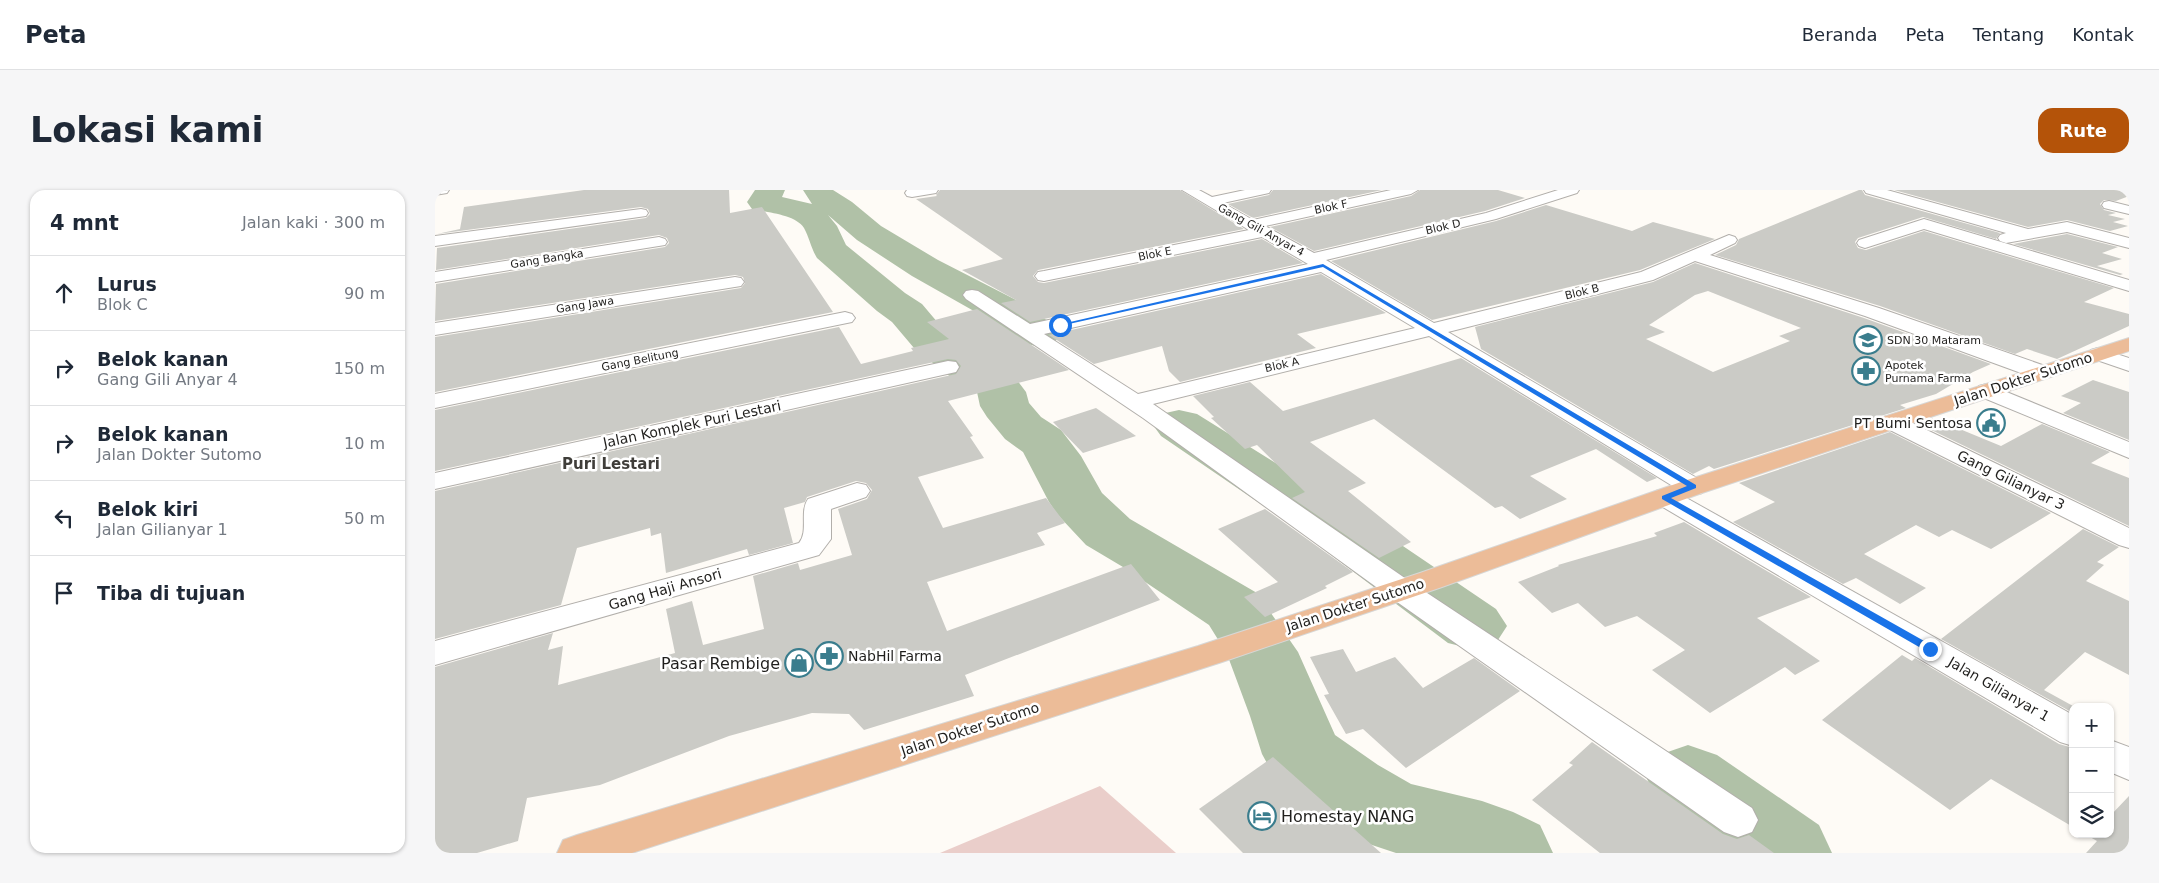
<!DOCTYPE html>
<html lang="id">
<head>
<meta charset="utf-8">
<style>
	:root { --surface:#fff; --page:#f6f6f7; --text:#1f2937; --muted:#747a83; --line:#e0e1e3; --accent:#b45309 }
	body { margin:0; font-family:"DejaVu Sans",sans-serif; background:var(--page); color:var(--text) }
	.controls { position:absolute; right:15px; bottom:15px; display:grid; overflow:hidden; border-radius:10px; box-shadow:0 1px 4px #0004 }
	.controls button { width:45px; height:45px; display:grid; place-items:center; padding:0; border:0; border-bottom:1px solid var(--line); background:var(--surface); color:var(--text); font:25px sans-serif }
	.stop { position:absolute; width:15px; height:15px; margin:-11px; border:4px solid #1a73e8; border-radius:50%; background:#fff }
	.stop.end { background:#1a73e8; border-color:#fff; box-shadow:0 1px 5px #0008 }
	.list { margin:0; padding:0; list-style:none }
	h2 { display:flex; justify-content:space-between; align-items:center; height:65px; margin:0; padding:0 20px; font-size:21px }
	h2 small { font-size:16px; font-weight:400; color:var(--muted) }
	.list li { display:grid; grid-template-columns:32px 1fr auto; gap:15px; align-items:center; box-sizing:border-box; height:75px; padding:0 20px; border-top:1px solid var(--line) }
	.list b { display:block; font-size:19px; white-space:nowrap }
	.list p { margin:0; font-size:16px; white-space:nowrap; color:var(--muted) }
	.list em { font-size:16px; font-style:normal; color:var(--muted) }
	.icon { flex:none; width:28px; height:28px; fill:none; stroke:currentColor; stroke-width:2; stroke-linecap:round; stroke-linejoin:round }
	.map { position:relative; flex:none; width:1694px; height:663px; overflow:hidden; border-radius:15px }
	header { display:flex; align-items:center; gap:30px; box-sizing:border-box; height:70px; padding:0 25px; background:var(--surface); border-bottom:1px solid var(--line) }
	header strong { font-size:24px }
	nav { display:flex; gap:28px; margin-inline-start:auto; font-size:18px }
	.intro { display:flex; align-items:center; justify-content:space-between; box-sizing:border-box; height:120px; padding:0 30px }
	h1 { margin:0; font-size:35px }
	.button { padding:12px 22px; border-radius:15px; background:var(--accent); color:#fff; font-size:18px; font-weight:700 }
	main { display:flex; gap:30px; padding:0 30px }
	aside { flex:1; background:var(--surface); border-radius:15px; box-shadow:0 1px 4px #0004 }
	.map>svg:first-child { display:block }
</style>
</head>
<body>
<header>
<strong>Peta</strong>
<nav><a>Beranda</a><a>Peta</a><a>Tentang</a><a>Kontak</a></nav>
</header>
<div class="intro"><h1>Lokasi kami</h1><a class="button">Rute</a></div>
<main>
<aside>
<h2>4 mnt<small>Jalan kaki · 300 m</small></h2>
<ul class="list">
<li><svg class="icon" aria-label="ahead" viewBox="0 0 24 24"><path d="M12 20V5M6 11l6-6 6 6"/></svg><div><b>Lurus</b><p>Blok C</p></div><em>90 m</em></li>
<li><svg class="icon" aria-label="right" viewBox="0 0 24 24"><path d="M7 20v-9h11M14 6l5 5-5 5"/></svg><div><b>Belok kanan</b><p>Gang Gili Anyar 4</p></div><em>150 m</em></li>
<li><svg class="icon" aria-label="right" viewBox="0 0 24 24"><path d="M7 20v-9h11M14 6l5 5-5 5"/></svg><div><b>Belok kanan</b><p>Jalan Dokter Sutomo</p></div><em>10 m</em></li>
<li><svg class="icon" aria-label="left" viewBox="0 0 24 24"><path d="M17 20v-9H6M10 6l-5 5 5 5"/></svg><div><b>Belok kiri</b><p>Jalan Gilianyar 1</p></div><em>50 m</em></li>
<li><svg class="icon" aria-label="arrive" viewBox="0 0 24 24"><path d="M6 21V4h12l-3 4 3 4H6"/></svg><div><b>Tiba di tujuan</b></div></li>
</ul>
</aside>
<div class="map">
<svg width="1694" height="663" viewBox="0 0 1694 663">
	<rect width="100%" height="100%" fill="#fefbf6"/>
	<polygon fill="#eaceca" points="665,596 741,663 505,663"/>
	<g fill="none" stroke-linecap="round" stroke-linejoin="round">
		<g fill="#b0c1a7" fill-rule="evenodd">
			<path d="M320 0H350L347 7 377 14 368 0H398L417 12 446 36 503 70 583 111 619 135 626 144 619 153 604 157 589 153 553 129 477 86 422 50 393 25 402 36 411 55 470 103 487 114 509 140 545 165 576 182 591 202 594 213 606 227 626 240 646 266 667 303 695 329 822 403 863 462 900 545 943 575 976 594 1047 611 1078 622 1105 635 1118 663H961L925 651 883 623 839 586 827 564 815 526 792 464 774 435 688 377 651 355 622 324 614 312 588 262 570 249 552 227 545 216 542 202 513 185 479 158 457 132 442 121 382 68C376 58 374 47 369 38 360 24 332 23 317 19L312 12Z"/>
			<polygon points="744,220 762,224 897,308 1061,419 1072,436 1061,453 1037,459 1013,453 855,334 726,246 718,235 726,224"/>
			<polygon points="1253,555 1282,565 1384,635 1397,663 1286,663 1224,613 1212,589 1224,565"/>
		</g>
	</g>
	<g fill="#cbcbc6" fill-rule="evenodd">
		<polygon points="149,0 294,0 295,23 327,17 398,122 0,202 0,147 306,98 310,93 308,87 300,85 0,131 1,94 230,57 234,53 232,48 224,45 1,80 2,58 211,28 215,24 213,19 206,17 2,44 25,39 29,17"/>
		<polygon points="505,0 745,0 809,39 603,80 598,86 603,92 609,93 827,49 868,73 595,132 566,113 581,110 527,80 568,69 481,9 502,6 501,5"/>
		<polygon points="838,0 947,0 818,28 793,14 834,5"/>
		<polygon points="985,0 1063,0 1090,8 1050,21 879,61 835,37 976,6"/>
		<polygon points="1424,0 1427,0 1430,5 1565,43 1561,49 1488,27 1423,48 1420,52 1423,58 1431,60 1489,41 1679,98 1649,112 1694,124 1694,136 1622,169 1592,159 1580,164 1445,116 1280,65 1301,55 1304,49"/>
		<polygon points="1459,0 1694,0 1694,6 1681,11 1669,10 1665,14 1669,20 1681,23 1673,25 1690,29 1678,32 1693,36 1675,41 1632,30 1593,37"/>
		<polygon points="1111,15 1197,41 1218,32 1280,49 1205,80 997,130 896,71 1061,31"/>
		<polygon points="1632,44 1683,57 1667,63 1687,69 1662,76 1688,84 1685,85 1578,54"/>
		<path d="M1260 73 1429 128 1556 174 1538 182 1501 204 1465 215 1471 218 1279 279 1274 276 1258 284 1046 159 1040 137 1218 92ZM1273 101 1366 138 1344 146 1355 151 1278 182 1211 149 1230 142 1214 135 1260 105Z"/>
		<polygon points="886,84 951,123 862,144 881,158 745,192 734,181 727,156 659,174 614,145"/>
		<polygon points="542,119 634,180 513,211 538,246 535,247 549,268 483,287 508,338 611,308 630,333 602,343 610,355 492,392 512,441 696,374 725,410 530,485 539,506 429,540 414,524 377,523 294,546 165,595 92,608 83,651 42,663 0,663 0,477 118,443 113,460 128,456 123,495 240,463 231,419 257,411 268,455 329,439 318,386 363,373 365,380 417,365 403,319 432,309 437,300 431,293 421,291 372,307 370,312 349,318 358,353 314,365 312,359 231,383 226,343 216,346 215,338 142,358 126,415 0,449 0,301 521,184 526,176 521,170 513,169 0,281 0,220 404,137 426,174 478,161 476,158 514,149 492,132"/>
		<polygon points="1026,168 1222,288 1212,292 1161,259 1095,286 1132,309 1085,329 1067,316 1060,318 939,229 875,252 931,293 913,301 976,352 944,368 857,308 870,302 822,255 810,259 776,228 779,227 758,206 815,192 848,221"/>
		<polygon points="1658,190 1694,202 1694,250 1628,223 1646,213 1626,206"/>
		<polygon points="661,218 701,246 648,263 618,232"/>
		<polygon points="1498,228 1566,256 1607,234 1675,262 1656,273 1694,288 1694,336 1482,233"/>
		<polygon points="1455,242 1616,323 1556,359 1517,340 1504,347 1481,335 1429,364 1491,398 1465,414 1421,388 1408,394 1298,332 1340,312 1304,293"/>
		<polygon points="830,319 918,382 890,396 892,398 830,427 809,407 843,392 783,339"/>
		<polygon points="1249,332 1376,407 1322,428 1385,471 1360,485 1350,477 1275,523 1217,480 1250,460 1202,426 1170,437 1143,413 1117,423 1083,392 1124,376 1123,375 1222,346 1219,343"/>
		<polygon points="1648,339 1684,357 1662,372 1669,375 1651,391 1694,411 1694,485 1650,462 1609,500 1638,516 1638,523 1506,449"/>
		<polygon points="908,459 921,482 960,467 988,498 1039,468 1085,501 971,578 928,539 911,544 889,505 894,504 875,467"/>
		<polygon points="1467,465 1477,471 1480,468 1624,554 1638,558 1638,637 1556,589 1515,620 1387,530"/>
		<polygon points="1157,552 1288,644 1302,649 1314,645 1339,663 1165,663 1097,610 1138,575 1134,573"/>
		<polygon points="838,567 946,663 808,663 764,619"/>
		<polygon points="1694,606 1694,663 1651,663 1662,651 1655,647 1657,644 1675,644 1675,626"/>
	</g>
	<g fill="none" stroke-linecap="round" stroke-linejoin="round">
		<defs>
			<g id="street">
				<polygon points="0,0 14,0 12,3 0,5"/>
				<polygon points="472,0 503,0 501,3 477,7 472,6 470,3"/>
				<path d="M747 0H764L777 7 810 0H836L834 3 788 13 818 30 956 0H983L976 4 830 36 879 63 1051 23 1123 0H1144L1142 3 1061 29 891 70 999 133 1206 82 1294 45 1300 47 1302 50 1300 53 1275 65 1444 118 1613 177 1616 182 1613 187 1605 188 1597 187 1430 126 1260 71 1218 90 1013 142 1267 291 1271 297 1267 303 1258 305 1249 303 994 146 718 214 977 393 1317 618 1323 630 1317 642 1303 647 1289 642 955 407 708 228 531 109 528 105 531 101 537 100 543 101 595 134 873 74 827 47 609 91 603 90 600 86 603 82 609 81 814 40ZM886 82 980 138 703 204 609 144Z"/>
				<polygon points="1429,0 1452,0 1593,39 1632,32 1694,48 1694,58 1632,42 1571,53 1565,51 1563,48 1565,45 1571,43 1431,3"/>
				<polygon points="1674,11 1694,16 1694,24 1669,18 1667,15 1669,12"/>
				<polygon points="206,19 211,20 213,23 211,26 0,56 0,46"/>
				<polygon points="1489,29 1694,90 1694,101 1489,39 1430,58 1424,56 1422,53 1424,50"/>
				<polygon points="224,47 230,49 232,52 230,55 0,92 0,82"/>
				<polygon points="300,87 306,88 309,92 306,96 0,145 0,133"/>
				<polygon points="410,122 417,124 420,128 417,132 0,218 0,204"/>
				<polygon points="1663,158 1694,168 1694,181 1656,168 1653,164 1656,160"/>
				<polygon points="513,171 521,172 524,177 521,182 0,299 0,283"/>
				<polygon points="1552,194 1694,252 1694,268 1544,206 1541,201 1544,196"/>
				<polygon points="1457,225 1465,227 1694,338 1694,358 1684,355 1449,237 1445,232 1449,227"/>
				<path d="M422 293 431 295 435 301 431 307 396 319V349L384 365 0 475V451L364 353C374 341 364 322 373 309Z"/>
				<polygon points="1230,299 1239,301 1638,525 1638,556 1625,552 1221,313 1217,307 1221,301"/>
				<polygon points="1675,550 1694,557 1694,590 1675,582"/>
			</g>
			<polygon id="primary" points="1694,148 1694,161 1267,303 1007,397 787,472 197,663 122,663 128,650 142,645 763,456 985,383 1249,291"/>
		</defs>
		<use href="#street" stroke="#b2afab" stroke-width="2"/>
		<use href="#primary" stroke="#d7d7d6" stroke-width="2"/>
		<use href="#street" fill="#fff" fill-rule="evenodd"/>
		<use href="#primary" fill="#ecbc98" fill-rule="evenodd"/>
	</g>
	<polygon fill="#1a73e8" points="888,74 1261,295 1261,298 1236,308 1498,456 1498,461 1491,461 1227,309 1227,306 1252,296 888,77 625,136 622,135"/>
	<defs>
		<symbol id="school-ring" viewBox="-11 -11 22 22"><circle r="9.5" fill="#fff" stroke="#3a7d8d" stroke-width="1.5"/><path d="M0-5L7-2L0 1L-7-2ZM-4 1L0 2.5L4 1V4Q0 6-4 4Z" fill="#3a7d8d"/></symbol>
		<symbol id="pharmacy-ring" viewBox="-11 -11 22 22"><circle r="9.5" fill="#fff" stroke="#3a7d8d" stroke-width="1.5"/><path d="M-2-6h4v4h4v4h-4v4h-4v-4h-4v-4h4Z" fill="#3a7d8d"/></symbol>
		<symbol id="civic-ring" viewBox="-11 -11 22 22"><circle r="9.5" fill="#fff" stroke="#3a7d8d" stroke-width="1.5"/><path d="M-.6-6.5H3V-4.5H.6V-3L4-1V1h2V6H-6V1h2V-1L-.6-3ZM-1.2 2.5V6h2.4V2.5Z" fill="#3a7d8d"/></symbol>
		<symbol id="shop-ring" viewBox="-11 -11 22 22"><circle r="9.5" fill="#fff" stroke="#3a7d8d" stroke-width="1.5"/><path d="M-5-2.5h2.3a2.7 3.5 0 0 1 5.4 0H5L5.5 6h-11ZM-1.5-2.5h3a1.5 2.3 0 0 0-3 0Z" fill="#3a7d8d"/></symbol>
		<symbol id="hotel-ring" viewBox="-11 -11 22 22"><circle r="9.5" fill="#fff" stroke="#3a7d8d" stroke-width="1.5"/><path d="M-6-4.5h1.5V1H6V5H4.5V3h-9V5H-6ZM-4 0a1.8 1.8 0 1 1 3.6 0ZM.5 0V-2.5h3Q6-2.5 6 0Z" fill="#3a7d8d"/></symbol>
	</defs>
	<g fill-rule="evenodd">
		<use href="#school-ring" x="1417" y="134" width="32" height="32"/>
		<use href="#pharmacy-ring" x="1415" y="165" width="32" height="32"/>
		<use href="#civic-ring" x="1540" y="217" width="32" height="32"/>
		<use href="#pharmacy-ring" x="378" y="450" width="32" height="32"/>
		<use href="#shop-ring" x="348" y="457" width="32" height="32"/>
		<use href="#hotel-ring" x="811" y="610" width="32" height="32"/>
	</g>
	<g text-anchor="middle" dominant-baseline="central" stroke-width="5" stroke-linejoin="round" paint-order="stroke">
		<g font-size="11" fill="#201f1d" stroke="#fff">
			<text transform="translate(896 17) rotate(-12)">Blok F</text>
			<text transform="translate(1008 37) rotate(-13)">Blok D</text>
			<text transform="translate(826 40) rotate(29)">Gang Gili Anyar 4</text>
			<text transform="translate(720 64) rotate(-11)">Blok E</text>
			<text transform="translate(112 69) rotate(-9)">Gang Bangka</text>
			<text transform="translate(1147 102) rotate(-14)">Blok B</text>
			<text transform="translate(150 115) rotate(-9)">Gang Jawa</text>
			<text transform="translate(205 170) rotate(-11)">Gang Belitung</text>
			<text transform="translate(847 175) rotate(-13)">Blok A</text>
		</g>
		<g font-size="11" fill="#201f1d" stroke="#fff" text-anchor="start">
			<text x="1452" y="150">SDN 30 Mataram</text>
			<text x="1450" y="175">Apotek<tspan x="1450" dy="13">Purnama Farma</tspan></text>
		</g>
		<g font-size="14" fill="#201f1d" stroke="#fff">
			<text transform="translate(1588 189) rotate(-18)">Jalan Dokter Sutomo</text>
			<text transform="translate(257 234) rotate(-12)">Jalan Komplek Puri Lestari</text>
			<text transform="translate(1576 290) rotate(26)">Gang Gilianyar 3</text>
			<text transform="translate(230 399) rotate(-16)">Gang Haji Ansori</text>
			<text transform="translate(920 415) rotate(-18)">Jalan Dokter Sutomo</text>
			<text transform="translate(1564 499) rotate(30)">Jalan Gilianyar 1</text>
			<text transform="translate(535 539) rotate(-18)">Jalan Dokter Sutomo</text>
		</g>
		<g font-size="14" fill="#201f1d" stroke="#fff" text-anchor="end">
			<text x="1537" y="233">PT Bumi Sentosa</text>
			<text x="413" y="466" text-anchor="start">NabHil Farma</text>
		</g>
		<g font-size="15" font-weight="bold" fill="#3f3d39" stroke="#fff">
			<text x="176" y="274">Puri Lestari</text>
		</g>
		<g font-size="16" fill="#201f1d" stroke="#fff" text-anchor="end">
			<text x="345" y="473">Pasar Rembige</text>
			<text x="846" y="626" text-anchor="start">Homestay NANG</text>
		</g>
	</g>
</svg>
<div class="controls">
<button>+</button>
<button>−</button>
<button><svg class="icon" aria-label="layers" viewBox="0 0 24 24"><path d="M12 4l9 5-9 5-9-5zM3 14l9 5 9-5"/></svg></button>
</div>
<div class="stop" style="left:625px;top:135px"></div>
<div class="stop end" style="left:1495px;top:459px"></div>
</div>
</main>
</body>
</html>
